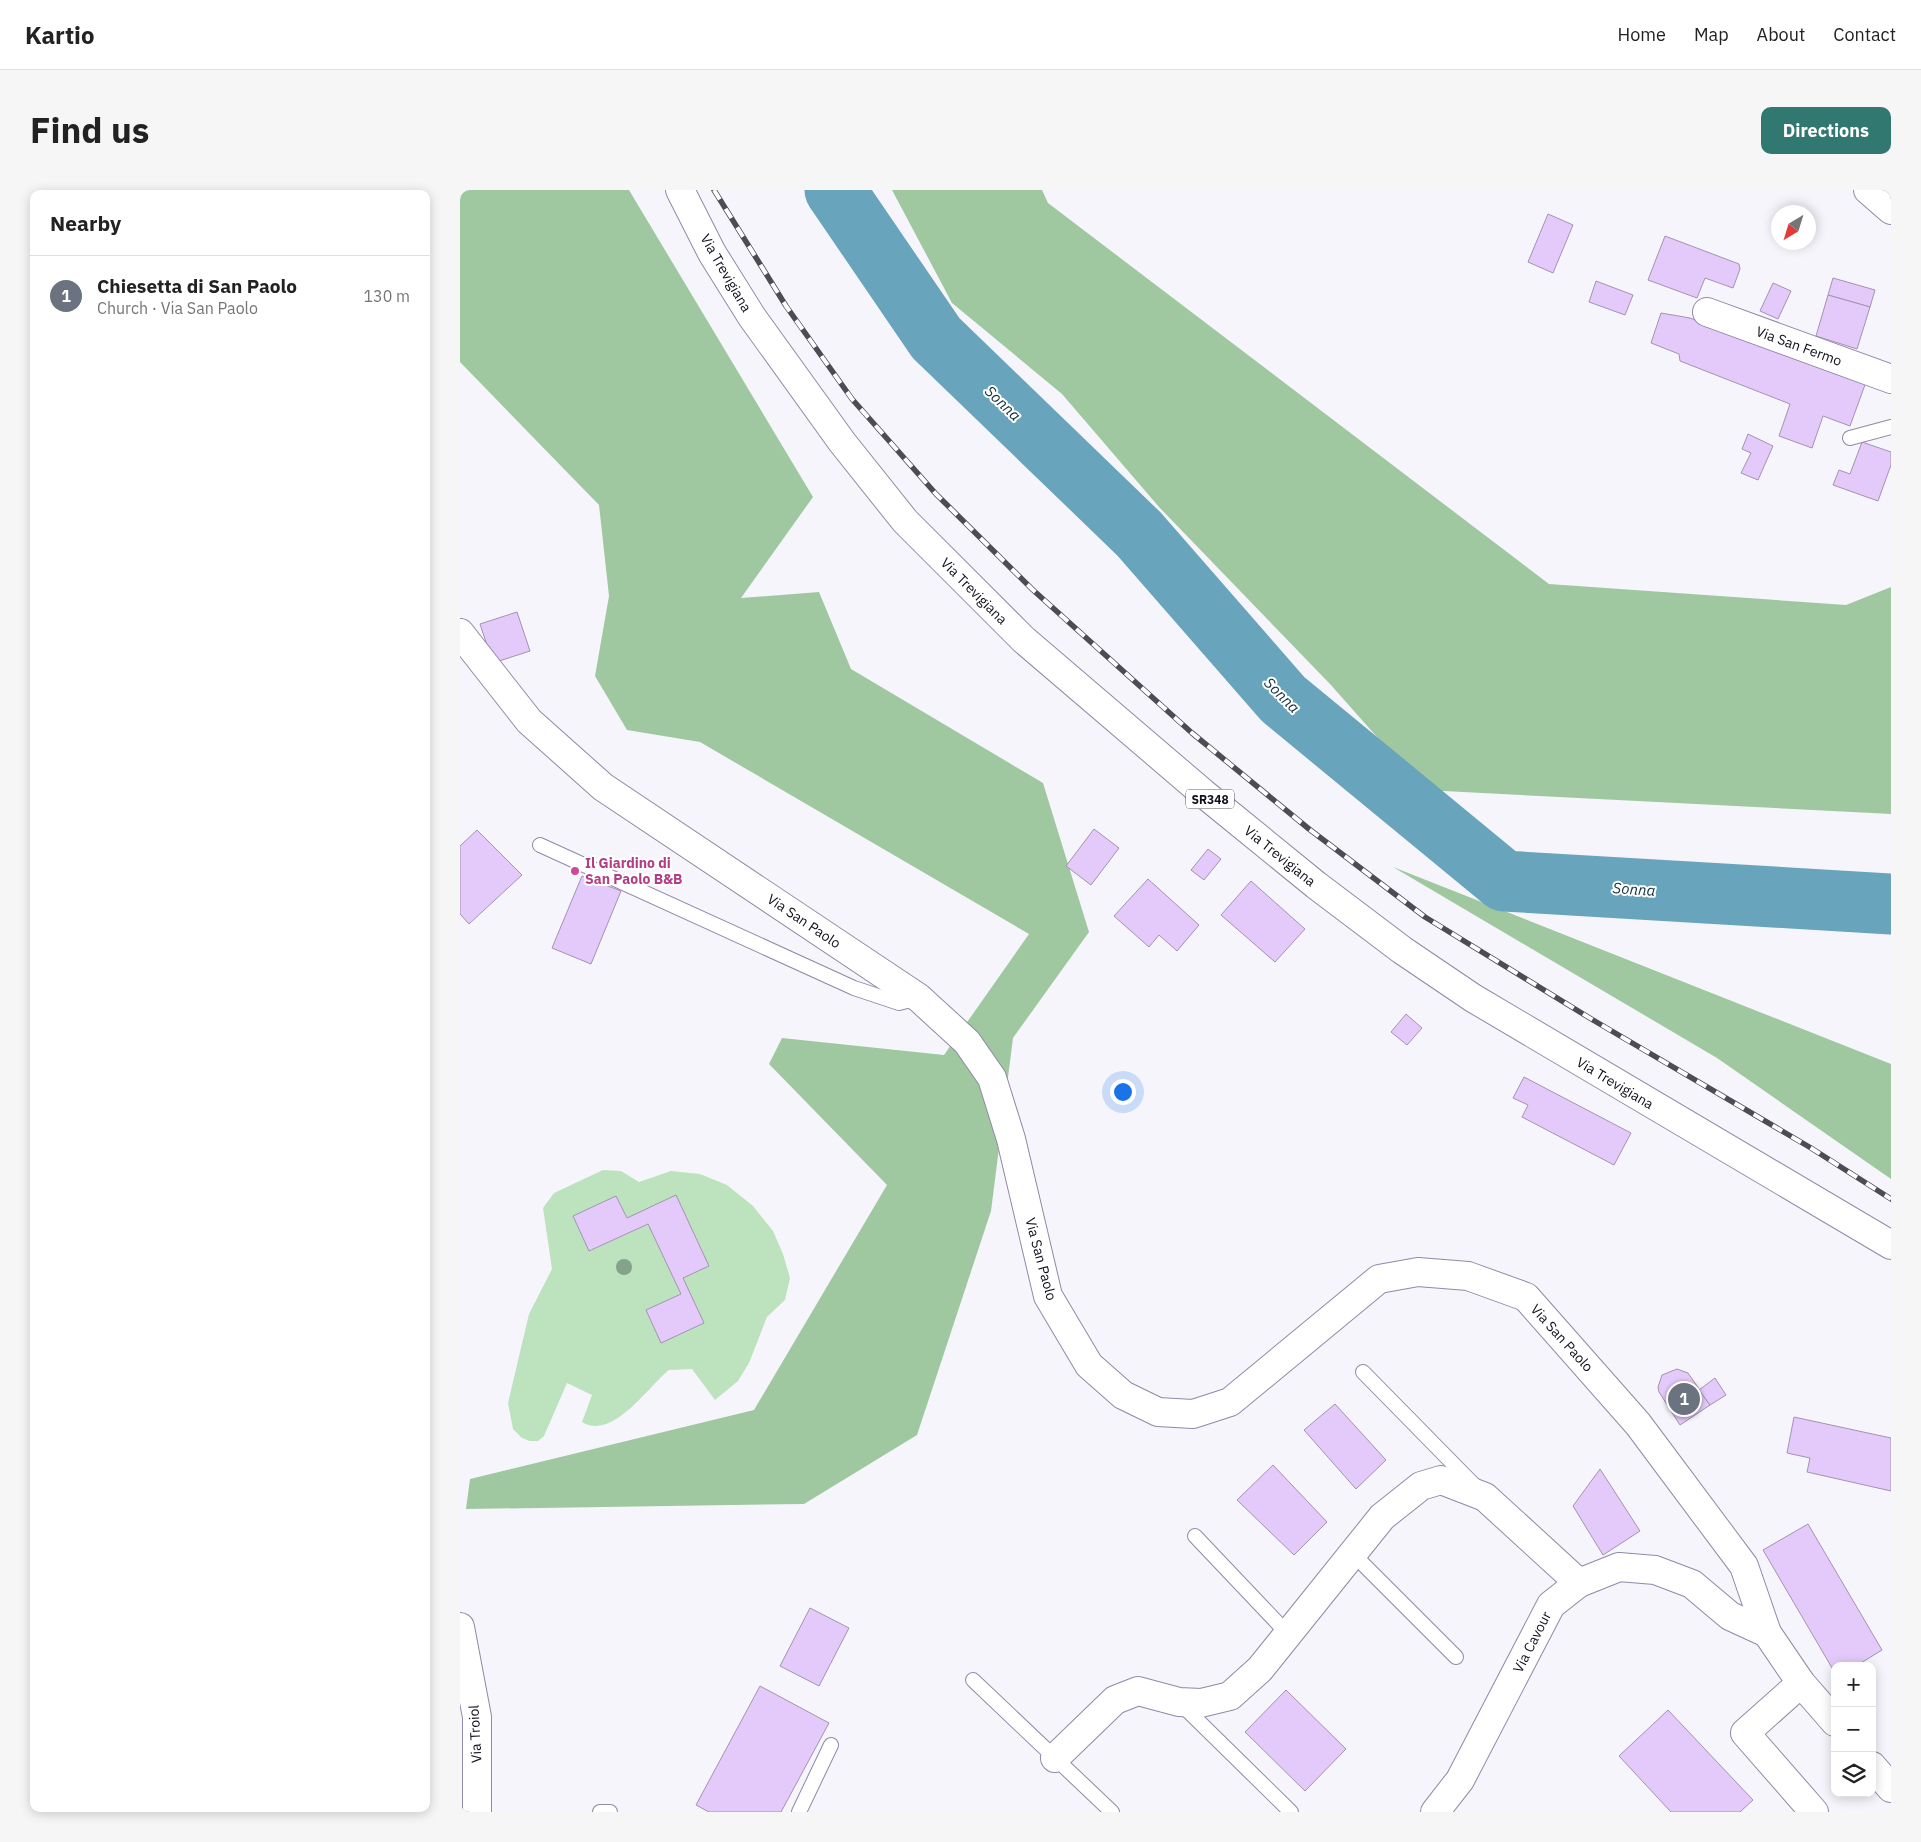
<!DOCTYPE html>
<html lang="en">
<head>
<meta charset="utf-8">
<style>
	:root { --surface:#fff; --page:#f6f6f6; --text:#222; --muted:#767676; --line:#e0e0e0; --accent:#307870 }
	body { margin:0; font-family:"IBM Plex Sans",sans-serif; background:var(--page); color:var(--text) }
	.controls { position:absolute; right:15px; bottom:15px; display:grid; overflow:hidden; border-radius:10px; box-shadow:0 2px 12px #0003 }
	.controls button { width:45px; height:45px; display:grid; place-items:center; padding:0; border:0; border-bottom:1px solid var(--line); background:var(--surface); color:var(--text); font:25px sans-serif }
	.compass { position:absolute; left:1311px; top:15px; width:45px; height:45px; border-radius:50%; background:var(--surface); box-shadow:0 2px 12px #0003; rotate:218deg }
	.you { position:absolute; left:662px; top:901px; width:18px; height:18px; margin:-12px; border:4px solid #fff; border-radius:50%; background:#1a73e8; box-shadow:0 0 0 8px #1a73e833 }
	.badge { display:grid; place-items:center; width:32px; height:32px; border-radius:50%; background:var(--accent); color:#fff; font-size:16px; font-weight:700 }
	.pin { position:absolute; translate:-50% -50%; border:2px solid #fff; box-shadow:0 1px 5px #0006 }
	.list { margin:0; padding:0; list-style:none }
	h2 { display:flex; justify-content:space-between; align-items:center; height:65px; margin:0; padding:0 20px; font-size:21px }
	h2 small { font-size:16px; font-weight:400; color:var(--muted) }
	.list li { display:grid; grid-template-columns:32px 1fr auto; gap:15px; align-items:center; box-sizing:border-box; height:80px; padding:0 20px; border-top:1px solid var(--line) }
	.list b { display:block; font-size:19px; white-space:nowrap }
	.list p { margin:0; font-size:16px; white-space:nowrap; color:var(--muted) }
	.list em { font-size:16px; font-style:normal; color:var(--muted) }
	.icon { flex:none; width:28px; height:28px; fill:none; stroke:currentColor; stroke-width:2; stroke-linecap:round; stroke-linejoin:round }
	.map { position:relative; flex:none; width:1431px; height:1622px; overflow:hidden; border-radius:10px }
	header { display:flex; align-items:center; gap:30px; box-sizing:border-box; height:70px; padding:0 25px; background:var(--surface); border-bottom:1px solid var(--line) }
	header strong { font-size:24px }
	nav { display:flex; gap:28px; margin-inline-start:auto; font-size:18px }
	.intro { display:flex; align-items:center; justify-content:space-between; box-sizing:border-box; height:120px; padding:0 30px }
	h1 { margin:0; font-size:35px }
	.button { padding:12px 22px; border-radius:10px; background:var(--accent); color:#fff; font-size:18px; font-weight:700 }
	main { display:flex; gap:30px; padding:0 30px }
	aside { flex:1; background:var(--surface); border-radius:10px; box-shadow:0 2px 12px #0003 }
	.map>svg:first-child { display:block }
</style>
</head>
<body>
<header>
<strong>Kartio</strong>
<nav><a>Home</a><a>Map</a><a>About</a><a>Contact</a></nav>
</header>
<div class="intro"><h1>Find us</h1><a class="button">Directions</a></div>
<main>
<aside>
<h2>Nearby<small></small></h2>
<ul class="list">
<li><span class="badge" style="background:#6b7280">1</span><div><b>Chiesetta di San Paolo</b><p>Church · Via San Paolo</p></div><em>130 m</em></li>
</ul>
</aside>
<div class="map">
<svg width="1431" height="1622" viewBox="0 0 1431 1622">
	<rect width="100%" height="100%" fill="#f7f5fc"/>
	<path fill="#bde2be" fill-rule="evenodd" d="M143 980 161 981 179 992 211 981 240 984 267 995 293 1016 313 1041 323 1064 330 1088 325 1110 307 1127 289 1173 278 1191 255 1210 232 1179 209 1180C188 1197 152 1251 122 1232L132 1205 107 1193 84 1246 78 1251H70L62 1248 53 1239 48 1213 69 1124 92 1079 83 1018 94 1003ZM156 1006 167 1028 216 1006 249 1076 223 1088 243 1133 201 1152 186 1120 221 1104 188 1034 130 1061 113 1026Z"/>
	<g fill="#9fc8a0">
		<polygon points="0,0 169,0 353,307 281,408 359,402 391,479 583,593 629,742 553,848 531,1021 457,1245 344,1314 6,1319 10,1289 294,1220 427,995 309,874 322,848 484,865 569,744 240,552 167,540 135,486 149,406 139,315 0,172"/>
		<polygon points="432,0 582,0 588,13 1089,394 1386,415 1431,397 1431,624 964,600 870,494 699,317 602,204 492,113"/>
		<polygon points="933,677 1431,874 1431,989 1257,868"/>
	</g>
	<g fill="none" stroke-linecap="round" stroke-linejoin="round">
		<polyline stroke="#68a4bc" stroke-width="61" points="375,0 476,148 679,344 823,509 1044,691 1431,714"/>
	</g>
	<g fill="#e3cafa" stroke="#a293b0">
		<polygon points="1088,24 1113,35 1093,83 1068,72"/>
		<polygon points="1205,46 1279,74 1280,79 1273,98 1245,88 1237,108 1188,90"/>
		<polygon points="1373,88 1415,100 1410,117 1368,105"/>
		<polygon points="1136,91 1173,105 1165,125 1129,112"/>
		<polygon points="1313,93 1331,101 1318,129 1300,121"/>
		<polygon points="1368,105 1410,117 1397,159 1356,146"/>
		<polygon points="1201,123 1230,128 1406,192 1390,236 1363,226 1352,258 1319,246 1330,214 1220,171 1219,164 1191,153"/>
		<polygon points="1288,244 1313,256 1298,290 1281,283 1291,263 1282,259"/>
		<polygon points="1402,252 1431,262 1431,275 1418,311 1373,295 1379,280 1390,284"/>
		<polygon points="57,422 70,461 33,473 20,434"/>
		<polygon points="634,639 659,658 631,695 606,676"/>
		<polygon points="17,640 62,685 9,734 0,724 0,656"/>
		<polygon points="748,659 761,669 744,690 731,680"/>
		<polygon points="122,686 161,701 131,774 92,758"/>
		<polygon points="688,689 739,735 717,761 699,745 689,757 654,726"/>
		<polygon points="791,691 845,739 815,772 761,725"/>
		<polygon points="946,824 962,838 947,855 931,842"/>
		<polygon points="1064,887 1171,943 1154,975 1062,927 1068,915 1053,908"/>
		<polygon points="216,1005 249,1076 223,1088 244,1133 201,1153 186,1120 221,1104 188,1034 129,1061 113,1026 156,1006 167,1028"/>
		<polygon points="1217,1179 1228,1183 1250,1215 1220,1235 1199,1202 1198,1197 1202,1185"/>
		<polygon points="1255,1188 1266,1205 1250,1215 1239,1200"/>
		<polygon points="875,1214 926,1270 896,1299 844,1240"/>
		<polygon points="1334,1227 1431,1248 1431,1301 1347,1282 1350,1268 1327,1263"/>
		<polygon points="813,1275 867,1332 834,1365 777,1310"/>
		<polygon points="1140,1279 1180,1341 1143,1365 1113,1316"/>
		<polygon points="1348,1334 1422,1460 1396,1476 1375,1476 1375,1483 1303,1360"/>
		<polygon points="350,1418 389,1438 359,1496 320,1476"/>
		<polygon points="300,1496 369,1533 321,1622 249,1622 236,1615"/>
		<polygon points="826,1500 886,1559 845,1601 785,1542"/>
		<polygon points="1208,1520 1293,1610 1280,1622 1211,1622 1159,1566"/>
	</g>
	<g fill="none" stroke-linecap="round" stroke-linejoin="round">
		<defs>
			<g id="lane">
				<polyline points="1390,248 1431,237"/>
				<polyline points="80,655 394,798 439,813 459,808"/>
				<polyline points="903,1182 1016,1297"/>
				<polyline points="735,1346 828,1444"/>
				<polyline points="893,1364 996,1467"/>
				<polyline points="513,1490 652,1622"/>
				<polyline points="721,1514 831,1622"/>
				<polyline points="140,1622 150,1622"/>
				<polyline points="339,1622 371,1555"/>
			</g>
			<g id="street">
				<polyline points="1247,122 1431,189"/>
				<polyline points="0,443 69,531 143,597 459,808 507,852 532,888 551,949 588,1106 629,1175 663,1205 698,1222 733,1224 770,1212 919,1089 958,1082 1008,1086 1066,1107 1178,1234 1284,1376 1307,1443"/>
				<polyline points="0,1437 17,1527 17,1622"/>
				<polyline points="1341,1493 1285,1543 1354,1622"/>
				<polyline points="595,1568 655,1510 678,1501 719,1512 741,1513 770,1506 800,1479 922,1327 961,1296 981,1290 1025,1307 1119,1393"/>
				<polyline points="1412,1576 1431,1598"/>
				<polyline points="975,1622 1000,1590 1091,1415 1119,1393 1159,1377 1195,1380 1232,1394 1270,1426 1307,1443 1341,1493 1375,1532"/>
			</g>
			<polyline id="primary" points="220,0 252,63 292,127 382,252 445,331 564,450 743,603 856,695 942,760 1013,808 1431,1055"/>
			<polyline id="highway" points="1408,0 1431,20"/>
		</defs>
		<use href="#lane" stroke="#9089a7" stroke-width="16"/>
		<use href="#street" stroke="#9089a7" stroke-width="30"/>
		<use href="#primary" stroke="#9089a7" stroke-width="30"/>
		<use href="#highway" stroke="#9089a7" stroke-width="30"/>
		<use href="#lane" stroke="#fff" stroke-width="14"/>
		<use href="#street" stroke="#fff" stroke-width="28"/>
		<use href="#primary" stroke="#fff" stroke-width="28"/>
		<use href="#highway" stroke="#fff" stroke-width="28"/>
		<defs>
			<polyline id="rail" points="254,0 326,116 392,209 476,304 573,400 732,543 849,639 965,727 1133,830 1351,958 1431,1009"/>
		</defs>
		<use href="#rail" stroke="#4d4b54" stroke-width="5.5"/>
		<use href="#rail" stroke="#fff" stroke-width="4" stroke-dasharray="11" stroke-linecap="butt"/>
	</g>
	<circle fill="#85a38a" cx="164" cy="1077" r="8"/>
	<circle fill="#d1479c" stroke="#fff" stroke-width="2" cx="115" cy="681" r="5"/>
	<g text-anchor="middle" dominant-baseline="central" stroke-width="4" stroke-linejoin="round" paint-order="stroke">
		<rect fill="#fff" stroke="#59575f" stroke-width="1" x="726" y="599.5" width="48" height="19" rx="4"/>
		<g font-size="12" font-weight="bold" fill="#120f1a">
			<text x="750" y="609">SR348</text>
		</g>
		<g font-size="14" fill="#120f1a" stroke="#fff">
			<text transform="translate(266 83) rotate(60)">Via Trevigiana</text>
			<text transform="translate(1339 156) rotate(20)">Via San Fermo</text>
			<text transform="translate(514 401) rotate(45)">Via Trevigiana</text>
			<text transform="translate(820 666) rotate(39)">Via Trevigiana</text>
			<text transform="translate(344 731) rotate(34)">Via San Paolo</text>
			<text transform="translate(1155 893) rotate(31)">Via Trevigiana</text>
			<text transform="translate(581 1069) rotate(75)">Via San Paolo</text>
			<text transform="translate(1102 1148) rotate(48)">Via San Paolo</text>
			<text transform="translate(1072 1452) rotate(-63)">Via Cavour</text>
			<text transform="translate(15 1544) rotate(-93)">Via Troiol</text>
		</g>
		<g font-size="14" font-weight="bold" fill="#b23c85" stroke="#fff" text-anchor="start">
			<text x="125" y="673">Il Giardino di<tspan x="125" dy="16">San Paolo B&amp;B</tspan></text>
		</g>
		<g font-size="15" font-style="italic" fill="#102e39" stroke="#fff">
			<text transform="translate(543 213) rotate(44)">Sonna</text>
			<text transform="translate(822 505) rotate(45)">Sonna</text>
			<text transform="translate(1174 699) rotate(4)">Sonna</text>
		</g>
	</g>
</svg>
<div class="controls">
<button>+</button>
<button>−</button>
<button><svg class="icon" aria-label="layers" viewBox="0 0 24 24"><path d="M12 4l9 5-9 5-9-5zM3 14l9 5 9-5"/></svg></button>
</div>
<svg class="compass" viewBox="-18 -18 36 36"><path d="M0-13l5 13h-10z" fill="#e53935"/><path d="M0 13l5-13h-10z" fill="#767676"/></svg>
<div class="you"></div>
<div class="pin badge" style="left:1224px;top:1209px;background:#6b7280">1</div>
</div>
</main>
</body>
</html>
